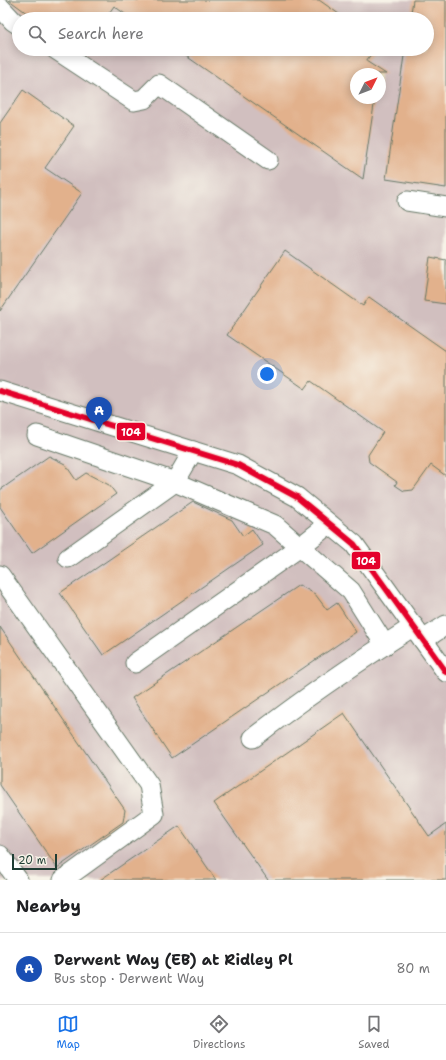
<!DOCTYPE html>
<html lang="en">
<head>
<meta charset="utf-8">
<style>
	:root { --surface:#fff; --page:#f2f2f2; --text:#202124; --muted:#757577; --line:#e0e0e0; --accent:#1a73e8 }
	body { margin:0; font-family:"Shantell Sans",sans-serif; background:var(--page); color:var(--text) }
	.compass { position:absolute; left:350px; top:68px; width:36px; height:36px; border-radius:50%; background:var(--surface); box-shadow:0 2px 10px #0003; rotate:48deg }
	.scale { position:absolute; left:12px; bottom:10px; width:45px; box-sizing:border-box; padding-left:4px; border:2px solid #1f3d34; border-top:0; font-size:11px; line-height:14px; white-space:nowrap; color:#1f3d34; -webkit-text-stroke:3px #f7f3e8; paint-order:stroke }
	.you { position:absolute; left:267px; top:374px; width:14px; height:14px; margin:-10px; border:3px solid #fff; border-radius:50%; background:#1a73e8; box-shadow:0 0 0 6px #1a73e833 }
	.badge { display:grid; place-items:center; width:26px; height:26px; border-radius:50%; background:var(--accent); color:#fff; font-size:13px; font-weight:700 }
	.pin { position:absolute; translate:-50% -33px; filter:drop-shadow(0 1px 2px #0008) }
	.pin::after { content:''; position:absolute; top:21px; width:14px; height:12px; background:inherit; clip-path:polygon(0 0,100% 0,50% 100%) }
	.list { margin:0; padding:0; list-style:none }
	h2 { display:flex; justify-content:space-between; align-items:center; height:52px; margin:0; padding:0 16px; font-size:17px }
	h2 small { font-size:13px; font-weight:400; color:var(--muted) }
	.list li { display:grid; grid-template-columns:26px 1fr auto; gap:12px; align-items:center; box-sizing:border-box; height:72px; padding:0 16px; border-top:1px solid var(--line) }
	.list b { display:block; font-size:15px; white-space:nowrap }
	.list p { margin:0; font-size:13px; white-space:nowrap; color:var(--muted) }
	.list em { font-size:13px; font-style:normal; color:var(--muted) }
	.icon { flex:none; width:22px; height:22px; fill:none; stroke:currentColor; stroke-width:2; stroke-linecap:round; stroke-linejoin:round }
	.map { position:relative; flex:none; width:446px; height:880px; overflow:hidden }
	.search { position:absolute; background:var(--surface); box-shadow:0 2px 10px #0003; left:12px; right:12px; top:12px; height:44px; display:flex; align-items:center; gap:10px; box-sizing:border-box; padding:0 14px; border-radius:22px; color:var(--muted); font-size:15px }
	.sheet { height:124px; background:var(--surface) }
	nav { display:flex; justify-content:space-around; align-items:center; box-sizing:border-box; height:56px; border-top:1px solid var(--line); background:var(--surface); font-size:11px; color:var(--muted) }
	nav a { display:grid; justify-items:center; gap:2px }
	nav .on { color:var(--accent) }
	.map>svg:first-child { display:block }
</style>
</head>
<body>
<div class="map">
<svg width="446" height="880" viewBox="0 0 446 880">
	<rect width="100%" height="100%" fill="#f7f3e8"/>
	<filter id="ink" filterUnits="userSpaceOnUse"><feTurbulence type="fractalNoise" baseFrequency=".025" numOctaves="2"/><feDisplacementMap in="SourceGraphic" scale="8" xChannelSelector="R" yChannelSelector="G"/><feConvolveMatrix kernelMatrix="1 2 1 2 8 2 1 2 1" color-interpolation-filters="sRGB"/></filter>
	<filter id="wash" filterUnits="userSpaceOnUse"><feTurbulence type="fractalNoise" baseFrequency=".012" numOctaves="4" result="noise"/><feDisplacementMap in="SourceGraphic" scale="16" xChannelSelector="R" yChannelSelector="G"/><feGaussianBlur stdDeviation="0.9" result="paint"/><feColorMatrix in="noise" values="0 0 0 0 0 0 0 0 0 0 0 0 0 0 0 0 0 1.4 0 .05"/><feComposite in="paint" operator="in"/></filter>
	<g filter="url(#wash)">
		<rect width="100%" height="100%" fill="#ebe3c3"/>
		<path fill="#d1bfbf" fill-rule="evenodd" d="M0 0H446V880H0ZM19 19H427V49H19ZM356 74H380V98H356Z"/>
		<g id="blocks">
			<g fill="#e2b18c">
				<polygon points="9,0 319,0 346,19 132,19 114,6 105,19 35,19"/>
				<polygon points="413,0 446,0 446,188 386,179 405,49 427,49 427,19 410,19"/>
				<polygon points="176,49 375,49 366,61 386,74 356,74 356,98 375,98 363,179"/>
				<polygon points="23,90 74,126 45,168 82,193 0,311 0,123"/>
				<polygon points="285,251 363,306 369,297 446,351 446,476 431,465 413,490 404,491 395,485 397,482 369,462 368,455 383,432 311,381 305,389 227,335"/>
				<polygon points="430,257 446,260 446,304 424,301"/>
				<polygon points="49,456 65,464 76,480 86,473 109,485 116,494 32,553 0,507 0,490"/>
				<polygon points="193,502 232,520 243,536 252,529 263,545 103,655 60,593"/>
				<polygon points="299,585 315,594 327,610 337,603 356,632 172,758 132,698"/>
				<polygon points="0,627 125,810 123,822 57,868 0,785"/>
				<polygon points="344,713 429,836 446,824 446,880 268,880 214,803"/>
				<polygon points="179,826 216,880 100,880"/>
			</g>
		</g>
	</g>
	<g filter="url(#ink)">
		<use href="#blocks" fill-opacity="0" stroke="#676" stroke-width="1"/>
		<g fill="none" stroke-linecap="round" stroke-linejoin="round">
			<defs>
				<g id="minor">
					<polyline points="0,7 13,21 19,25"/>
					<polyline points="55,49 134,101 144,99 159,84 268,160"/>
					<polyline points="407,201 446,207"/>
					<polyline points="0,391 238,465 297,497 354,544 446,672"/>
					<polyline points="37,435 175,482"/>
					<polyline points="329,524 300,547 351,591 385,645"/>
					<polyline points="68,558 175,482"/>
					<polyline points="0,575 149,785 154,814 63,880"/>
					<polyline points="423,640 446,625"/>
					<polyline points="135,663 300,547 275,525 175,482 193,451"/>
					<path d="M253 738C304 698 359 661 414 626"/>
					<polyline points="0,855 18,880"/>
				</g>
			</defs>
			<use href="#minor" stroke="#676" stroke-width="21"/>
			<use href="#minor" stroke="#fff" stroke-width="19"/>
			<defs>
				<polyline id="bus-1" points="0,391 238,465 297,497 354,544 446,672"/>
			</defs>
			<use href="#bus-1" stroke="#f7f3e8" stroke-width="9"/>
			<use href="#bus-1" stroke="#e4002b" stroke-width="6"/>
		</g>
	</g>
	<g stroke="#f7f3e8" stroke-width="1.5">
		<rect x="116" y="422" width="30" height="19" rx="4" fill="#e4002b"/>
		<rect x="351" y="551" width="30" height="19" rx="4" fill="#e4002b"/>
	</g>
	<g font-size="11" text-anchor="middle" font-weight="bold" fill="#fff">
		<text x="131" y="436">104</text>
		<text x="366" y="565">104</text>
	</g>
</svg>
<svg class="compass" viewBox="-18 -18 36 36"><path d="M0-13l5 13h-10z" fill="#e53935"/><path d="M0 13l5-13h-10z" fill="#757577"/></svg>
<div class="scale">20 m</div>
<div class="you"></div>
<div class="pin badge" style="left:99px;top:430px;background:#1a4fb4">A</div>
<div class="search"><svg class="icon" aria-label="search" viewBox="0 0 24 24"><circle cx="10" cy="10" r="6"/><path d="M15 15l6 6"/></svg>Search here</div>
</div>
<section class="sheet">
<h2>Nearby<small></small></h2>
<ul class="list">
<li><span class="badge" style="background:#1a4fb4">A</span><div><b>Derwent Way (EB) at Ridley Pl</b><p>Bus stop · Derwent Way</p></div><em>80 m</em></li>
</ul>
</section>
<nav>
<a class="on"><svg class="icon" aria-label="map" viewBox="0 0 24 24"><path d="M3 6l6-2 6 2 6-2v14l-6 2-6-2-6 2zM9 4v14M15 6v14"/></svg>Map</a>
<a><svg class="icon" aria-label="directions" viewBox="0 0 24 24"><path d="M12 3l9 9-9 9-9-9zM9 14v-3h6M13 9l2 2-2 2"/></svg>Directions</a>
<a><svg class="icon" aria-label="saved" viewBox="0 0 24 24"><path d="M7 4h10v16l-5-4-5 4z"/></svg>Saved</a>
</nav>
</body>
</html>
